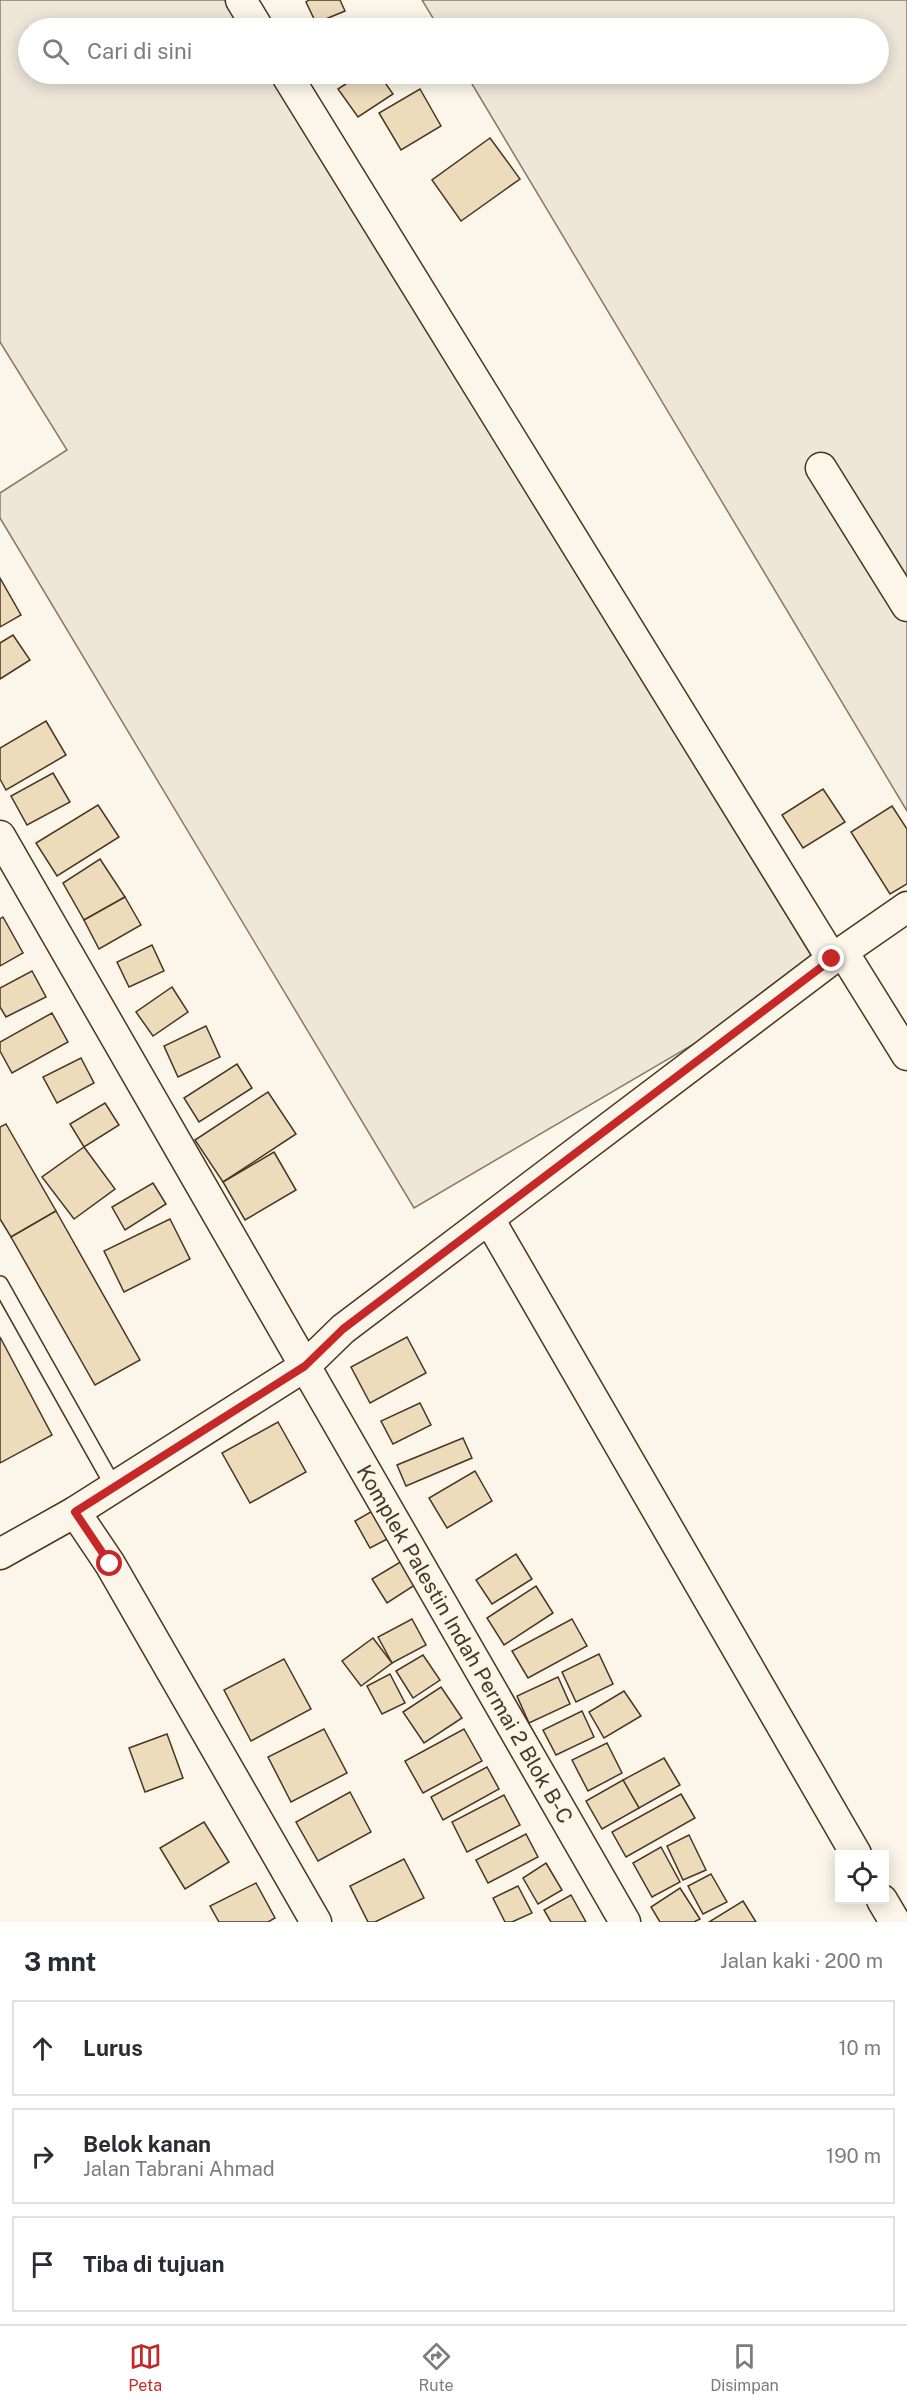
<!DOCTYPE html>
<html lang="id">
<head>
<meta charset="utf-8">
<style>
	:root { --surface:#fff; --page:#f7f7f7; --text:#2b2b33; --muted:#7c7c81; --line:#e1e1e2; --accent:#c62828 }
	body { margin:0; font-family:"Public Sans",sans-serif; background:var(--page); color:var(--text) }
	.controls { position:absolute; right:18px; bottom:18px; display:grid; overflow:hidden; border-radius:0px; box-shadow:0 3px 15px #0003 }
	.controls button { width:54px; height:54px; display:grid; place-items:center; padding:0; border:0; border-bottom:2px solid var(--line); background:var(--surface); color:var(--text); font:30px sans-serif }
	.stop { position:absolute; width:18px; height:18px; margin:-14px; border:4px solid #c62828; border-radius:50%; background:#fff }
	.stop.end { background:#c62828; border-color:#fff; box-shadow:0 2px 6px #0008 }
	.list { margin:0; padding:0; list-style:none }
	h2 { display:flex; justify-content:space-between; align-items:center; height:78px; margin:0; padding:0 24px; font-size:26px }
	h2 small { font-size:20px; font-weight:400; color:var(--muted) }
	.list li { display:grid; grid-template-columns:39px 1fr auto; gap:18px; align-items:center; box-sizing:border-box; height:96px; margin:0 12px 12px; padding:0 12px; border:2px solid var(--line); border-radius:0px }
	.list b { display:block; font-size:22px; white-space:nowrap }
	.list p { margin:0; font-size:20px; white-space:nowrap; color:var(--muted) }
	.list em { font-size:20px; font-style:normal; color:var(--muted) }
	.icon { flex:none; width:33px; height:33px; fill:none; stroke:currentColor; stroke-width:2; stroke-linecap:round; stroke-linejoin:round }
	.map { position:relative; flex:none; width:907px; height:1922px; overflow:hidden }
	.search { position:absolute; background:var(--surface); box-shadow:0 3px 15px #0003; left:18px; right:18px; top:18px; height:66px; display:flex; align-items:center; gap:15px; box-sizing:border-box; padding:0 21px; border-radius:33px; color:var(--muted); font-size:22px }
	.sheet { height:402px; background:var(--surface) }
	nav { display:flex; justify-content:space-around; align-items:center; box-sizing:border-box; height:84px; border-top:2px solid var(--line); background:var(--surface); font-size:16px; color:var(--muted) }
	nav a { display:grid; justify-items:center; gap:3px }
	nav .on { color:var(--accent) }
	.map>svg:first-child { display:block }
</style>
</head>
<body>
<div class="map">
<svg width="907" height="1922" viewBox="0 0 907 1922">
	<rect width="100%" height="100%" fill="#fbf6e9"/>
	<g fill="#ede6d9" stroke="#887966" stroke-width="1.5">
		<polygon points="0,0 232,0 249,28 28,28 28,74 276,74 820,970 414,1208 0,518 0,493 67,450 0,342"/>
		<polygon points="422,0 907,0 907,811 466,74 878,74 878,28 439,28"/>
	</g>
	<g fill="#ecdcbc" stroke="#4a3520" stroke-width="1.5">
		<polygon points="309,0 340,0 345,11 316,23 306,2"/>
		<polygon points="361,74 379,74 393,94 358,117 338,89"/>
		<polygon points="420,89 441,126 401,150 379,113"/>
		<polygon points="490,138 520,179 461,221 432,180"/>
		<polygon points="0,578 21,615 0,627"/>
		<polygon points="13,635 30,660 0,679 0,643"/>
		<polygon points="46,721 66,755 6,790 0,779 0,748"/>
		<polygon points="53,773 70,802 27,825 11,796"/>
		<polygon points="823,789 845,822 803,848 782,815"/>
		<polygon points="98,805 119,837 57,876 36,843"/>
		<polygon points="892,806 907,829 907,884 890,894 851,832"/>
		<polygon points="100,859 125,897 84,920 63,883"/>
		<polygon points="125,897 141,925 99,949 84,920"/>
		<polygon points="3,917 23,953 0,966 0,919"/>
		<polygon points="152,945 164,971 129,987 117,962"/>
		<polygon points="32,971 46,997 6,1017 0,1007 0,988"/>
		<polygon points="172,987 188,1012 153,1036 136,1012"/>
		<polygon points="52,1013 68,1042 12,1073 0,1051 0,1042"/>
		<polygon points="206,1026 220,1057 178,1077 164,1046"/>
		<polygon points="81,1058 94,1083 57,1103 43,1077"/>
		<polygon points="237,1064 252,1088 199,1122 184,1098"/>
		<polygon points="268,1092 296,1134 223,1182 195,1140"/>
		<polygon points="105,1103 119,1125 84,1147 70,1124"/>
		<polygon points="6,1124 56,1211 11,1237 0,1219 0,1127"/>
		<polygon points="84,1147 115,1189 74,1219 42,1177"/>
		<polygon points="274,1152 296,1190 245,1220 223,1182"/>
		<polygon points="153,1183 166,1204 125,1230 112,1207"/>
		<polygon points="56,1211 140,1360 95,1385 11,1237"/>
		<polygon points="170,1219 190,1259 124,1292 104,1251"/>
		<polygon points="0,1337 52,1435 0,1463"/>
		<polygon points="407,1337 426,1373 370,1403 351,1367"/>
		<polygon points="420,1403 431,1425 393,1444 381,1421"/>
		<polygon points="278,1422 306,1472 250,1503 222,1453"/>
		<polygon points="463,1438 472,1458 406,1486 397,1465"/>
		<polygon points="475,1471 492,1501 447,1528 429,1498"/>
		<polygon points="381,1506 397,1534 370,1548 355,1521"/>
		<polygon points="516,1554 532,1579 492,1604 476,1580"/>
		<polygon points="407,1558 421,1581 387,1603 372,1579"/>
		<polygon points="536,1586 553,1613 504,1645 487,1618"/>
		<polygon points="412,1619 426,1645 392,1663 378,1637"/>
		<polygon points="572,1619 587,1646 528,1678 512,1651"/>
		<polygon points="373,1638 392,1663 361,1686 342,1661"/>
		<polygon points="599,1654 613,1684 576,1702 562,1672"/>
		<polygon points="423,1655 440,1680 413,1698 396,1671"/>
		<polygon points="284,1659 311,1709 251,1741 224,1690"/>
		<polygon points="390,1674 405,1703 382,1714 367,1686"/>
		<polygon points="558,1677 570,1704 529,1723 517,1696"/>
		<polygon points="441,1687 462,1718 424,1743 403,1712"/>
		<polygon points="624,1691 641,1716 604,1738 589,1712"/>
		<polygon points="582,1711 594,1737 556,1755 543,1730"/>
		<polygon points="324,1729 347,1773 291,1802 268,1757"/>
		<polygon points="464,1729 482,1761 423,1793 405,1761"/>
		<polygon points="167,1734 183,1778 145,1792 129,1748"/>
		<polygon points="607,1743 622,1773 588,1791 572,1760"/>
		<polygon points="664,1758 680,1785 639,1808 623,1780"/>
		<polygon points="487,1767 499,1789 443,1820 431,1797"/>
		<polygon points="623,1780 639,1808 602,1829 586,1801"/>
		<polygon points="350,1792 371,1832 318,1861 296,1822"/>
		<polygon points="681,1794 695,1818 626,1857 612,1832"/>
		<polygon points="504,1795 520,1825 467,1852 452,1822"/>
		<polygon points="204,1822 229,1862 185,1889 160,1848"/>
		<polygon points="526,1834 538,1857 488,1883 476,1860"/>
		<polygon points="689,1835 706,1870 683,1880 667,1846"/>
		<polygon points="661,1847 680,1882 652,1897 633,1863"/>
		<polygon points="404,1859 424,1898 375,1922 368,1922 350,1886"/>
		<polygon points="546,1863 562,1890 538,1904 523,1878"/>
		<polygon points="711,1874 727,1902 703,1914 688,1886"/>
		<polygon points="256,1883 275,1918 268,1922 219,1922 210,1906"/>
		<polygon points="518,1886 532,1913 512,1922 505,1922 493,1898"/>
		<polygon points="680,1888 700,1919 694,1922 660,1922 651,1907"/>
		<polygon points="571,1895 586,1922 551,1922 544,1910"/>
		<polygon points="743,1901 756,1922 709,1922"/>
	</g>
	<g fill="none" stroke-linecap="round" stroke-linejoin="round">
		<defs>
			<polyline id="lane" points="0,1284 114,1487"/>
			<g id="street">
				<polyline points="241,0 258,28"/>
				<polyline points="286,74 832,959"/>
				<polyline points="821,468 907,606"/>
				<polyline points="0,836 625,1922"/>
				<polyline points="843,952 907,1055"/>
				<polyline points="489,1219 856,1854"/>
				<polyline points="75,1512 110,1564 316,1922"/>
				<polyline points="0,1554 75,1512 305,1366 343,1329 832,959 907,907"/>
				<polyline points="882,1900 895,1922"/>
			</g>
		</defs>
		<use href="#lane" stroke="#4a3520" stroke-width="18"/>
		<use href="#street" stroke="#4a3520" stroke-width="33"/>
		<use href="#lane" stroke="#fbf6e9" stroke-width="15"/>
		<use href="#street" stroke="#fbf6e9" stroke-width="30"/>
	</g>
	<g fill="none" stroke-linecap="round" stroke-linejoin="round">
		<polyline stroke="#c62828" stroke-width="8" points="110,1564 75,1512 305,1366 343,1329 832,959"/>
	</g>
	<g text-anchor="middle" dominant-baseline="central" stroke-width="4.5" stroke-linejoin="round" paint-order="stroke">
		<g font-size="21" fill="#4a3520" stroke="#fbf6e9">
			<text transform="translate(465 1644) rotate(60)">Komplek Palestin Indah Permai 2 Blok B-C</text>
		</g>
	</g>
</svg>
<div class="controls">
<button><svg class="icon" aria-label="locate" viewBox="0 0 24 24"><circle cx="12" cy="12" r="6"/><path d="M12 2v4M12 18v4M2 12h4M18 12h4"/></svg></button>
</div>
<div class="stop" style="left:110px;top:1564px"></div>
<div class="stop end" style="left:832px;top:959px"></div>
<div class="search"><svg class="icon" aria-label="search" viewBox="0 0 24 24"><circle cx="10" cy="10" r="6"/><path d="M15 15l6 6"/></svg>Cari di sini</div>
</div>
<section class="sheet">
<h2>3 mnt<small>Jalan kaki · 200 m</small></h2>
<ul class="list">
<li><svg class="icon" aria-label="ahead" viewBox="0 0 24 24"><path d="M12 20V5M6 11l6-6 6 6"/></svg><div><b>Lurus</b></div><em>10 m</em></li>
<li><svg class="icon" aria-label="right" viewBox="0 0 24 24"><path d="M7 20v-9h11M14 6l5 5-5 5"/></svg><div><b>Belok kanan</b><p>Jalan Tabrani Ahmad</p></div><em>190 m</em></li>
<li><svg class="icon" aria-label="arrive" viewBox="0 0 24 24"><path d="M6 21V4h12l-3 4 3 4H6"/></svg><div><b>Tiba di tujuan</b></div></li>
</ul>
</section>
<nav>
<a class="on"><svg class="icon" aria-label="map" viewBox="0 0 24 24"><path d="M3 6l6-2 6 2 6-2v14l-6 2-6-2-6 2zM9 4v14M15 6v14"/></svg>Peta</a>
<a><svg class="icon" aria-label="directions" viewBox="0 0 24 24"><path d="M12 3l9 9-9 9-9-9zM9 14v-3h6M13 9l2 2-2 2"/></svg>Rute</a>
<a><svg class="icon" aria-label="saved" viewBox="0 0 24 24"><path d="M7 4h10v16l-5-4-5 4z"/></svg>Disimpan</a>
</nav>
</body>
</html>
